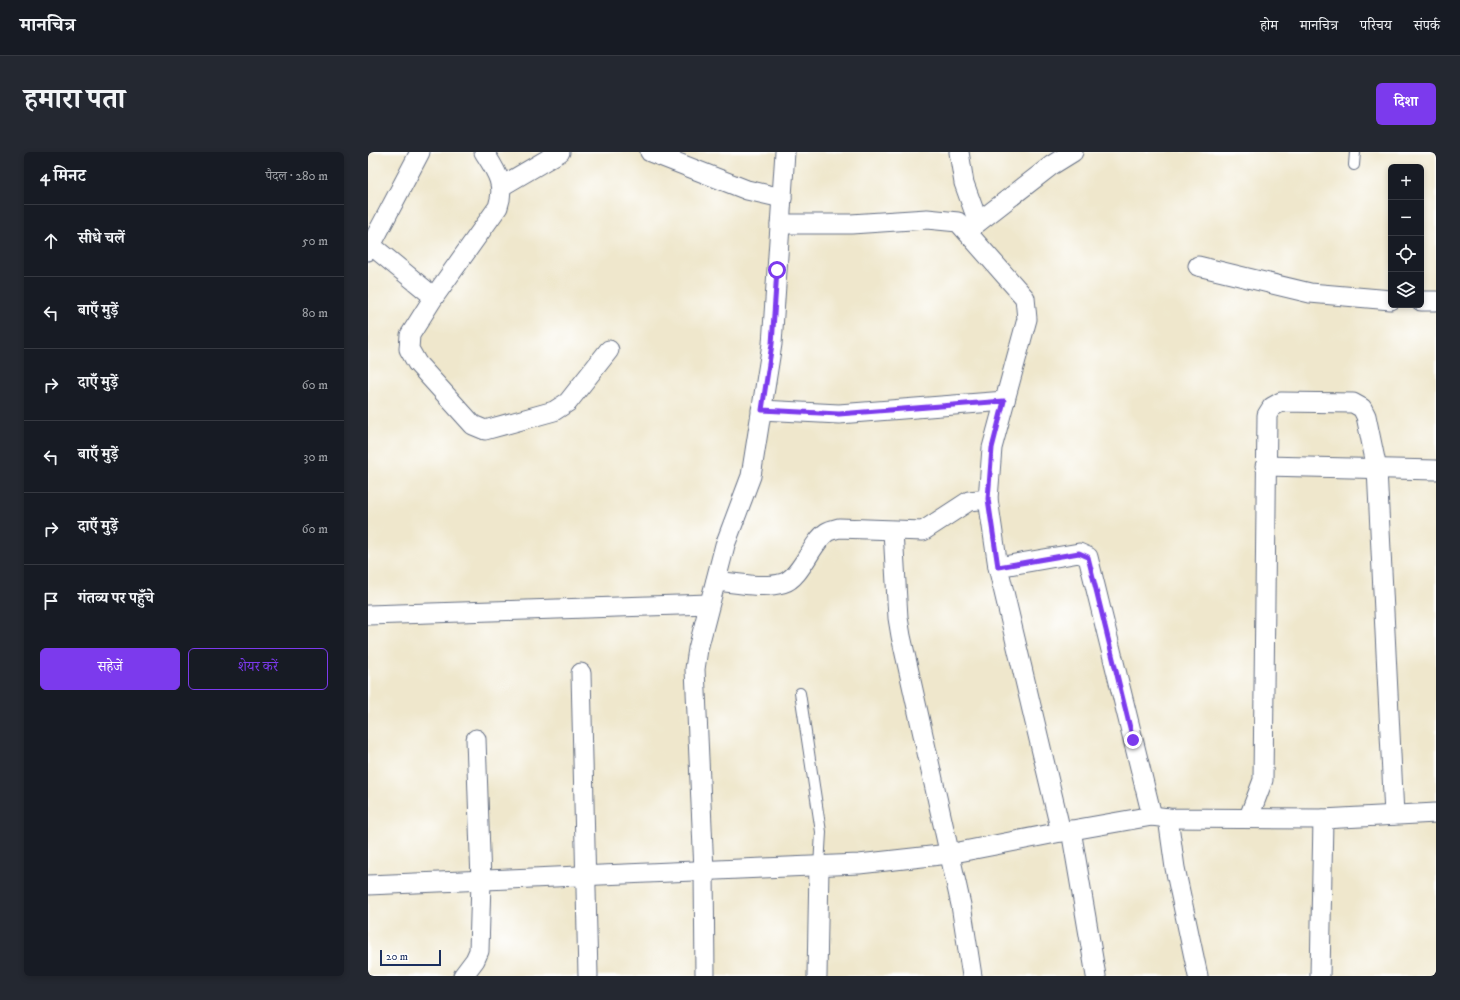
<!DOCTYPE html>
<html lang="hi">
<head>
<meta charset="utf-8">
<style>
	:root { --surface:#171b24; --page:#242831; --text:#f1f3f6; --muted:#9ea1a6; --line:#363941; --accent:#7c3aed }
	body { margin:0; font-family:"IM FELL DW Pica","Noto Serif Devanagari",serif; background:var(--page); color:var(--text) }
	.controls { position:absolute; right:12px; top:12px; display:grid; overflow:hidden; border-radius:6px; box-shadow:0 2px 6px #0003 }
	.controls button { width:36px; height:36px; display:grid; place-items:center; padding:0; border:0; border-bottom:1px solid var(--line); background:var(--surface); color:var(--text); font:20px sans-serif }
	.scale { position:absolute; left:12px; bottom:10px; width:61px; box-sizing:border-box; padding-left:4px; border:2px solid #1b2f5e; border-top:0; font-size:11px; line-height:14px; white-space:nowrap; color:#1b2f5e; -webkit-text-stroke:3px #fff; paint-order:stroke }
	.stop { position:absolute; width:12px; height:12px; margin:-9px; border:3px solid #7c3aed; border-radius:50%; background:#fff }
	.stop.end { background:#7c3aed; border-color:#fff; box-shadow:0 1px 4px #0008 }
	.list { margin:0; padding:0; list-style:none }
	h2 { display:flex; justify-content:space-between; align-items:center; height:52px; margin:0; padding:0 16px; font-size:17px }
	h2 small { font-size:13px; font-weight:400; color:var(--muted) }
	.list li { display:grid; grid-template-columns:26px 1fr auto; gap:12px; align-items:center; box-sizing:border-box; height:72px; padding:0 16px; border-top:1px solid var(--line) }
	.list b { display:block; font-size:15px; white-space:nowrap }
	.list em { font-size:13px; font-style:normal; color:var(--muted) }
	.actions { display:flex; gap:8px; padding:12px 16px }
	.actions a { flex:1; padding:9px 0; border:1px solid var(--accent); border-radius:6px; text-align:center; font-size:14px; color:var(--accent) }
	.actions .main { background:var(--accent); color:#fff }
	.icon { flex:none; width:22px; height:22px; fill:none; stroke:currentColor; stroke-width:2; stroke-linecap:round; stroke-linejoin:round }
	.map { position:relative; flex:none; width:1068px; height:824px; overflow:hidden; border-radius:6px }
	header { display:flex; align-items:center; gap:24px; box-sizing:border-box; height:56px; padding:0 20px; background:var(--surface); border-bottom:1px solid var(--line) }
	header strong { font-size:19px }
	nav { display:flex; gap:22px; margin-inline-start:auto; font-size:14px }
	.intro { display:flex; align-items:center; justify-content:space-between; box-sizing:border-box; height:96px; padding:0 24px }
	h1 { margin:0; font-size:28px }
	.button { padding:10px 18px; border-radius:6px; background:var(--accent); color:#fff; font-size:14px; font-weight:700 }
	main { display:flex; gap:24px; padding:0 24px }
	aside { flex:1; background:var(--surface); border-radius:6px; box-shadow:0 2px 6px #0003 }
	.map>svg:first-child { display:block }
</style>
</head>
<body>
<header>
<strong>मानचित्र</strong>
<nav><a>होम</a><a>मानचित्र</a><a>परिचय</a><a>संपर्क</a></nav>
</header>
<div class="intro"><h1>हमारा पता</h1><a class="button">दिशा</a></div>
<main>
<aside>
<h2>4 मिनट<small>पैदल · 280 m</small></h2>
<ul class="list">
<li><svg class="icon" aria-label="ahead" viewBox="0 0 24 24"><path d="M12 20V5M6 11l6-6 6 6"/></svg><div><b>सीधे चलें</b></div><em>50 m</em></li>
<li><svg class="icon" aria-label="left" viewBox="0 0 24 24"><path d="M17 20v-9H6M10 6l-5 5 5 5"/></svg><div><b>बाएँ मुड़ें</b></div><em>80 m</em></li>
<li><svg class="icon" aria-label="right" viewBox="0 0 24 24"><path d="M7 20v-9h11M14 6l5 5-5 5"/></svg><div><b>दाएँ मुड़ें</b></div><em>60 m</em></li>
<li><svg class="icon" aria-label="left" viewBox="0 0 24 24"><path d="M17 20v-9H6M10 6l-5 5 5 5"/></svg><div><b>बाएँ मुड़ें</b></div><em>30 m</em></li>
<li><svg class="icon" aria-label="right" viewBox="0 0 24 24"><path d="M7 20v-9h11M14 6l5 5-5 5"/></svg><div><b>दाएँ मुड़ें</b></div><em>60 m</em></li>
<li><svg class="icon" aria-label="arrive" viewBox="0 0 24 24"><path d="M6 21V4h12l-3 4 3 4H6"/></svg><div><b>गंतव्य पर पहुँचे</b></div></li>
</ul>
<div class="actions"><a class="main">सहेजें</a><a>शेयर करें</a></div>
</aside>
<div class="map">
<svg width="1068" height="824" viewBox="0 0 1068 824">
	<rect width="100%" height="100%" fill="#fff"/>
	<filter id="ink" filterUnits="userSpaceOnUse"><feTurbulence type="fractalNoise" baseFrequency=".025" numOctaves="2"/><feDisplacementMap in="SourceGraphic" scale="8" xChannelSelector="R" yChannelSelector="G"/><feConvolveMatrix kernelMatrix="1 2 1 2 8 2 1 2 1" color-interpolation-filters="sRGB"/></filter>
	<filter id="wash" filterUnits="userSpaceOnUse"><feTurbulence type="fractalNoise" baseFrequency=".012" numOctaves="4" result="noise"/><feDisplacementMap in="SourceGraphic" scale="16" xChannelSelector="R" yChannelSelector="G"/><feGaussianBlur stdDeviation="0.9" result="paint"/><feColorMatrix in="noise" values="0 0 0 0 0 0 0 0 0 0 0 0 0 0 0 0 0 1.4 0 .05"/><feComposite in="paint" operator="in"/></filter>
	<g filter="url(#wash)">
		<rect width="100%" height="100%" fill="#efe7cc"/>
	</g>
	<g filter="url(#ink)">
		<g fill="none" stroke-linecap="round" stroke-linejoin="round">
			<defs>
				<g id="lane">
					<polyline points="986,13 987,0"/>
					<polyline points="432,541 453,680 451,715"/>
				</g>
				<g id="street">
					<polyline points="282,0 379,38 414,46"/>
					<polyline points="591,0 596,31 610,70"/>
					<polyline points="134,34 192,0"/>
					<polyline points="412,72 483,72 559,67 590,70 657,146 659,167 624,296 620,347 630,415"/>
					<polyline points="599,79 684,13 705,0"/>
					<polyline points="4,94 66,145 42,183 41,197 49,211 105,273 117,278 186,259 200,250 241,198"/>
					<polyline points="0,99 52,0"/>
					<polyline points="830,114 942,141 1023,148"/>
					<path d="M66 145 130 55C138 32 128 19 116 0"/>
					<polyline points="1053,149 1068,149"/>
					<polyline points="393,258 471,262 637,249"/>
					<polyline points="897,314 1068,318"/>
					<polyline points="525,379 530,466 533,484 593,753 604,824"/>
					<path d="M348 429C368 431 395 437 415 431 433 426 443 391 459 380 462 378 467 377 471 376L555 379 601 349 620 347"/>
					<polyline points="0,463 341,452"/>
					<polyline points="213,521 220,824"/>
					<polyline points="881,665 895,628 899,263 904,255 913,250 985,251 994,256 998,264 1009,317 1026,663"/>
					<polyline points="800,666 807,716 830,824"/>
					<polyline points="703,678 728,824"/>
					<polyline points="693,680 630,415 711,401 720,405 784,664"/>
					<polyline points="0,733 491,712 581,702 693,680 784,664 800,666 955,667 1068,661"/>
					<polyline points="95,824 107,808 111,799 113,729 108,587"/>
					<polyline points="337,824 336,719 327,517 330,497 357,393 383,324 404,192 417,0"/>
					<polyline points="449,824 451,715"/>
					<polyline points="952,824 955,667"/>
				</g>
			</defs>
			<use href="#lane" stroke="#656f84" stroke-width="12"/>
			<use href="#street" stroke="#656f84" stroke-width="21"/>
			<use href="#lane" stroke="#fff" stroke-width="10"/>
			<use href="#street" stroke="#fff" stroke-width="19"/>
		</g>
	</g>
	<g fill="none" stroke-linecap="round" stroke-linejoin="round" filter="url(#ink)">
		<polyline stroke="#7c3aed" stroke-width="5" points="409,118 404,192 394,258 471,262 636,249 624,296 620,347 630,415 711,401 720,405 765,588"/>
	</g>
</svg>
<div class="controls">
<button>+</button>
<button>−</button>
<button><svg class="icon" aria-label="locate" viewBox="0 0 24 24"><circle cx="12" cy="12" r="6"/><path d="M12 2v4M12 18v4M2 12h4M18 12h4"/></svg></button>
<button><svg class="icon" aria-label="layers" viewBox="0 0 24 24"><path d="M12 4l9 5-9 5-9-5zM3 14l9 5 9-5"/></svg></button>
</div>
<div class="scale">20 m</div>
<div class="stop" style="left:409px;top:118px"></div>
<div class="stop end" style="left:765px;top:588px"></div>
</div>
</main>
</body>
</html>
